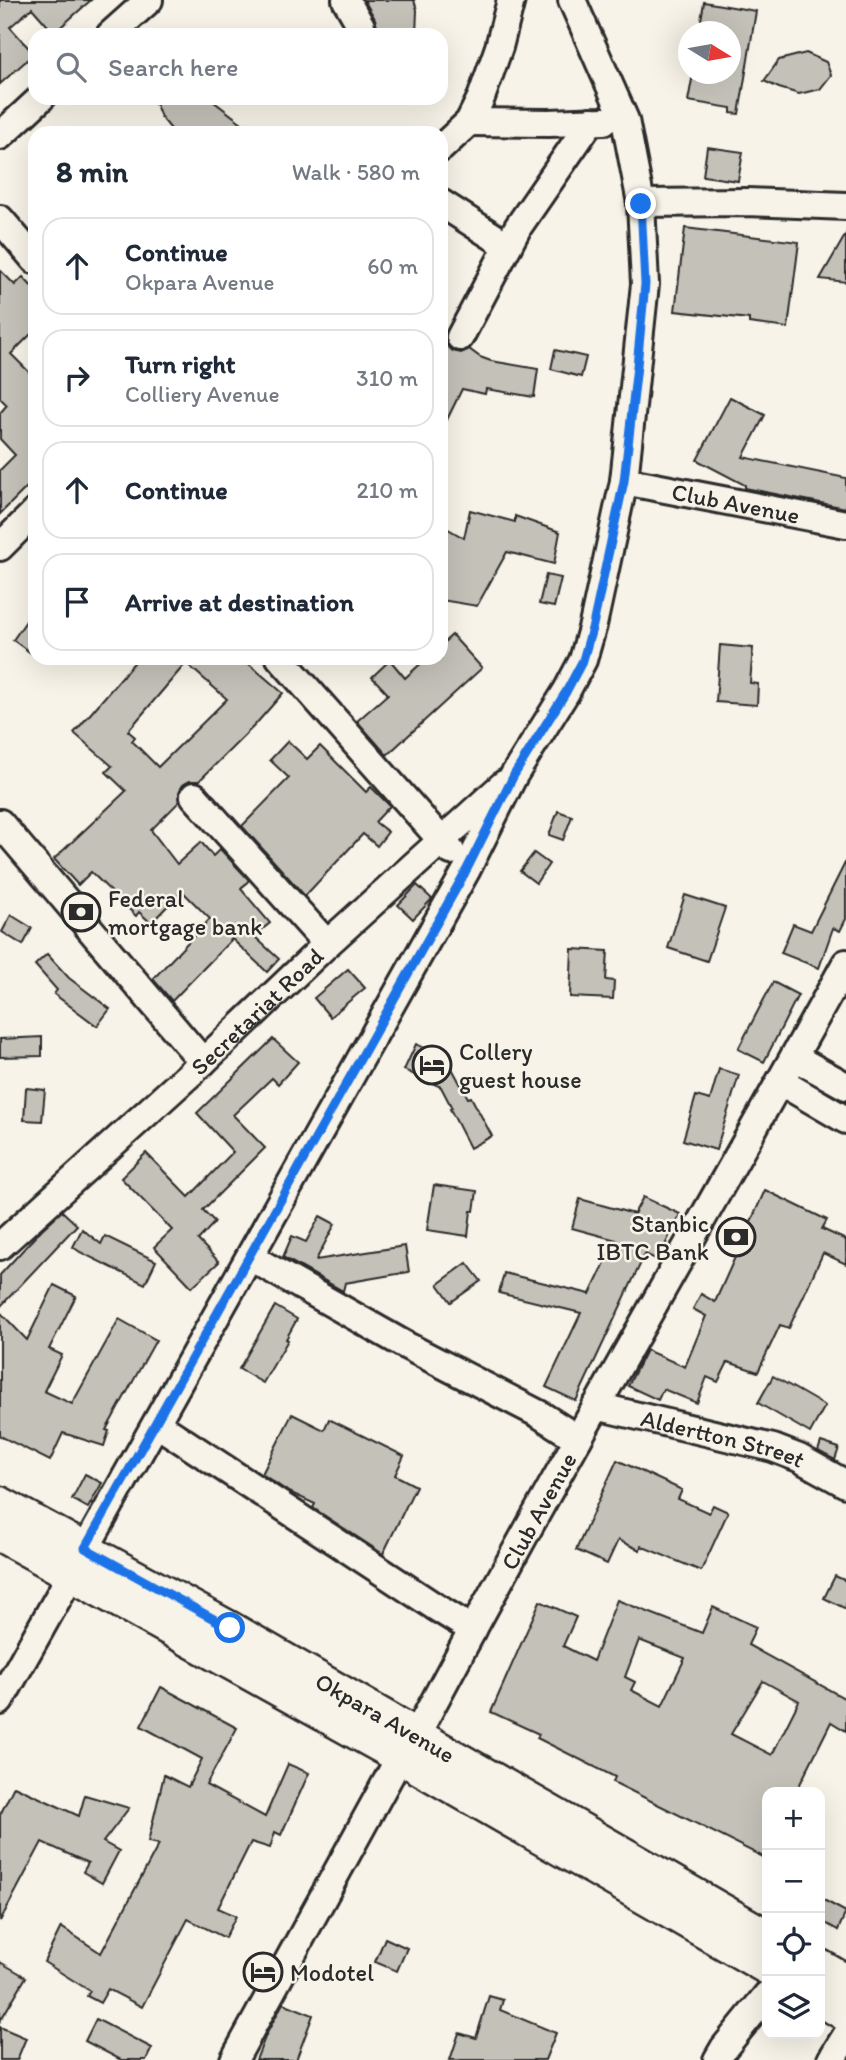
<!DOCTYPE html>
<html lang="en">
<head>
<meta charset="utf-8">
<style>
	:root { --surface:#fff; --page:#f6f6f7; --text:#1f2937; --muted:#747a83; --line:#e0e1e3 }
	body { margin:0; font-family:Itim,sans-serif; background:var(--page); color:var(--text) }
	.controls { position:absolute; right:21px; bottom:21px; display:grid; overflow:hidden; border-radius:14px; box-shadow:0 7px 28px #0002 }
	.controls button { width:63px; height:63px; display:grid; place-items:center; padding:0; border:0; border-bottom:2px solid var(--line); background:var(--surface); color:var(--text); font:35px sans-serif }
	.compass { position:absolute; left:678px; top:21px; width:63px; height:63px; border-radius:50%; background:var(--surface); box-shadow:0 7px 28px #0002; rotate:101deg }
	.stop { position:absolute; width:21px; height:21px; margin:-16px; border:5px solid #1a73e8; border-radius:50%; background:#fff }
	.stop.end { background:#1a73e8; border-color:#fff; box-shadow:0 2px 7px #0008 }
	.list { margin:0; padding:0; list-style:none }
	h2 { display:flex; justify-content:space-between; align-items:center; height:91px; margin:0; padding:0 28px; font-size:30px }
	h2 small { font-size:23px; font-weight:400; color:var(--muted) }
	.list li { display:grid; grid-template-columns:46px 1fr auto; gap:21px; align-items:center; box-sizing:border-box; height:98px; margin:0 14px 14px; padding:0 14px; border:2px solid var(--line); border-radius:21px }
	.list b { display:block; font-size:26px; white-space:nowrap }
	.list p { margin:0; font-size:23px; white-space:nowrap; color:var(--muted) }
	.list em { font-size:23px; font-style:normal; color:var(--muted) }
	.icon { flex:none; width:38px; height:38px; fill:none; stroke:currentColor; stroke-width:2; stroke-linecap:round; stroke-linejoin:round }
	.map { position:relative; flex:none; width:846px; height:2060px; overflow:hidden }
	.search { position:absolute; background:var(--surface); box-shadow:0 7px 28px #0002; left:28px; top:28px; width:420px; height:77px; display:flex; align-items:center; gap:18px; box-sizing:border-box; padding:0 24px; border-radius:21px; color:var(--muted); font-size:26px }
	.panel { position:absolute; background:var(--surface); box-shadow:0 7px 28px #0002; left:28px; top:126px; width:420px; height:539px; border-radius:21px }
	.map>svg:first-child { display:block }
</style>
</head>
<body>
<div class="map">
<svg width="846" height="2060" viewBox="0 0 846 2060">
	<rect width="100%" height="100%" fill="#f7f3e8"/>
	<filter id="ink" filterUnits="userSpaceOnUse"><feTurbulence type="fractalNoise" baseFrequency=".0143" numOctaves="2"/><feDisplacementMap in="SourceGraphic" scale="14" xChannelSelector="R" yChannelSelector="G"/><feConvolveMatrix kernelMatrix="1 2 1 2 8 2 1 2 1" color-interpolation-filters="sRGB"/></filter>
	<g filter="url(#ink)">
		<g fill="#c4c1b9" stroke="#2b2b2b" stroke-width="2" fill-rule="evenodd">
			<polygon points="0,0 91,0 54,33 32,8 10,27 34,54 0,84"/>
			<polygon points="364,0 414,0 417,10 416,35 374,35 377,27 375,19"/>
			<polygon points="704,2 756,11 739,114 731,113 731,108 688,101 693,74 731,74 731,32 699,32"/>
			<polygon points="806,53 826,62 831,75 820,89 799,94 779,88 764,81 779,60"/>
			<polygon points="153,98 209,98 255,133 174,133 161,117"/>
			<polygon points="707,147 743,152 738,181 703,176"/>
			<polygon points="685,228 799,242 788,328 749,323 749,319 675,311"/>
			<polygon points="846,234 846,282 820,279"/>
			<polygon points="0,270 15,285 23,277 35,290 35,330 11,354 35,378 35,479 0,514 0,470 15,455 0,439 0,413 7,405 0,398"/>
			<polygon points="441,339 445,340 447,346 453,351 461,353 469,349 480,357 491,361 538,369 534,397 486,389 485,394 462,389 441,432"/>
			<polygon points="555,350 586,357 581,377 551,369"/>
			<polygon points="730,397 765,415 743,457 846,478 846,508 745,488 745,485 697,460"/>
			<polygon points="470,510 515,522 515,516 560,532 554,564 507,552 477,606 441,600 441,525 464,538"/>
			<polygon points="546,575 561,578 554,607 539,604"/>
			<polygon points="35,608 35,656 13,640"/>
			<polygon points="452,635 482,668 387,755 357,721 388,694 372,677 390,660 405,678 427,658 441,658 441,645"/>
			<polygon points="720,645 753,648 750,683 758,684 757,705 716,702"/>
			<path d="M138 658H242L283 693 255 725 199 781H190L183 785 179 792 180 801 151 830 177 864 201 842 213 856 220 849 249 880 241 889 270 923 254 936 279 959 267 972 232 939 172 1001 153 979 210 919 182 891 151 923 139 912 136 916 91 872 78 885 54 859 126 791 106 772 112 766 74 733ZM186 663 227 699 158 767 132 741 135 737 128 731Z"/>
			<polygon points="288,741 307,759 320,746 366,792 371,787 390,806 375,822 388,832 377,846 363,834 305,896 242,826 289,778 270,760"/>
			<polygon points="558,811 572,816 563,840 549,835"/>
			<polygon points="534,853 549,864 536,883 520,871"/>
			<polygon points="846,861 846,919 840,931 833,928 819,968 781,953 793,924 811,931"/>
			<polygon points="417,885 432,899 413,919 398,905"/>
			<polygon points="685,895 725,908 707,961 668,948"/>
			<polygon points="11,915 32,928 23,945 2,932"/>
			<polygon points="572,949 608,951 606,980 614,981 613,999 570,997"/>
			<polygon points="47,954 69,978 110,1009 97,1026 54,994 57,990 35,965"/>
			<polygon points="348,969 365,988 330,1017 314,998"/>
			<polygon points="773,982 798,995 764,1062 738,1049"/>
			<polygon points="42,1037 42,1056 0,1057 0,1039"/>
			<polygon points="273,1039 298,1062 278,1084 272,1078 233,1115 265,1148 203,1210 215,1222 198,1240 219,1262 192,1287 154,1247 172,1230 121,1178 146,1153 189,1197 233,1152 197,1113"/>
			<polygon points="416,1044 447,1059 468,1098 471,1097 492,1136 470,1148 450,1109 452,1108 441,1087 404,1070"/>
			<polygon points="719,1069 739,1075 716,1150 683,1140 696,1096 710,1100"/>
			<polygon points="26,1088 45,1090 42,1121 24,1120"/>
			<polygon points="434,1185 477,1191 474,1211 471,1211 468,1236 427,1230"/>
			<polygon points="765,1190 827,1220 822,1229 846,1240 846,1264 823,1253 789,1328 780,1325 758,1372 728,1362 718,1382 707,1377 697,1403 663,1389 658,1400 628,1386 646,1350 685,1367 706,1316 693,1309 701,1294 715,1302"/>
			<polygon points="643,1197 680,1214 658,1260 645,1254 576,1401 546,1387 581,1313 499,1293 504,1273 590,1294 616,1240 572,1228 580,1199 634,1214"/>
			<polygon points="62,1211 77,1225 0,1307 0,1275 42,1229"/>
			<polygon points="320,1216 335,1224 316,1260 405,1246 409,1272 345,1283 343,1291 283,1257 292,1236 306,1242"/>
			<polygon points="82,1229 101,1244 105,1236 156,1261 145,1284 80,1252 73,1247"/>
			<polygon points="467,1263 481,1281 451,1302 438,1284"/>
			<polygon points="54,1285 76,1296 49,1349 62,1355 44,1391 72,1404 119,1319 156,1340 106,1430 109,1431 104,1446 63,1433 50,1461 0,1436 0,1312 27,1340"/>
			<polygon points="275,1306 297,1319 286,1339 288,1340 263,1383 239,1369"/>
			<polygon points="773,1376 825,1406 810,1433 758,1403"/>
			<polygon points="292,1414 324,1430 329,1419 404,1456 395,1475 416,1486 383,1554 313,1508 315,1504 287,1491 262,1474"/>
			<polygon points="821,1442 839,1448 835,1460 818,1451"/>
			<polygon points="617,1460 682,1490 678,1499 709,1513 713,1505 728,1512 701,1571 641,1546 640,1550 618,1540 607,1564 576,1550"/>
			<polygon points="85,1474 102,1483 88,1508 72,1499"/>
			<polygon points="835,1576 846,1581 846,1609 824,1598"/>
			<path d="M617 1600 702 1633 713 1607 756 1627 748 1645 846 1699V1731L831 1722 796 1792H767V1859L613 1782 615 1777 537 1738 539 1734 491 1712 540 1601 576 1617 563 1646 593 1661ZM639 1640 685 1658 662 1706 631 1690 635 1682 625 1677ZM763 1681 799 1701 772 1755 731 1734Z"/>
			<polygon points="161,1687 237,1728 206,1785 265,1817 288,1764 309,1773 281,1835 275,1832 270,1848 251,1842 218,1908 236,1916 225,1938 188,1919 142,2007 108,1989 100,2003 87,1996 90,1991 44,1962 61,1927 101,1953 159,1844 148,1842 164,1775 188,1787 202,1759 141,1726"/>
			<polygon points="14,1786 79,1816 85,1795 129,1808 103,1842 119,1851 102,1883 83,1872 88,1863 42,1842 0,1921 0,1815"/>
			<polygon points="820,1898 846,1912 838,1930 820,1920"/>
			<polygon points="385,1938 407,1948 397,1971 375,1962"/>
			<polygon points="0,1962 26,1977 0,2021"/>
			<polygon points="489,1996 503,2000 500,2010 556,2033 545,2060 450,2060 459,2033 476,2038"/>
			<polygon points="283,2003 313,2015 296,2060 256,2060 266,2035"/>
			<polygon points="96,2019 152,2048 146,2060 121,2060 85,2041"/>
			<polygon points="0,2027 26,2038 17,2060 0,2060"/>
		</g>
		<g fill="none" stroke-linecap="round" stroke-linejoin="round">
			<defs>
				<g id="minor">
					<polyline points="346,0 361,26"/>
					<polyline points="110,35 149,0"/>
					<polyline points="469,122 549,123 604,121"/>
					<polyline points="0,136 41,98"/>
					<polyline points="441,148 469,122 481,98 499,47 511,0"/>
					<polyline points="441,203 508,246"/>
					<polyline points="641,203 747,202 846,206"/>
					<polyline points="0,219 35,260"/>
					<polyline points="460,337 518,227 591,121"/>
					<path id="s1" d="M624 481 846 524"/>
					<polyline points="0,547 35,512"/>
					<polyline points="280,658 451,851"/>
					<polyline points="194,796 327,944"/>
					<polyline points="0,823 203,1062"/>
					<polyline points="794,1057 846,1086"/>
					<polyline points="781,1082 846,1120"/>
					<path id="s2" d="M0 1246 203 1062 327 944 504 784"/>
					<polyline points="250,1257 407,1346 539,1414 578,1439"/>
					<path id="s3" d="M596 1406 773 1448 799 1458 846 1484"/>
					<polyline points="157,1424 434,1606 473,1630"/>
					<polyline points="0,1701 466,871 514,775 566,692 583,660 593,625 624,481 645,284 641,203 625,120 572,0"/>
					<path id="s4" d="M234 2060 400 1757 417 1734C554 1474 704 1220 846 963"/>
					<polyline points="717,2060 724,2048 767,1995"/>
					<polyline points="831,2060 846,2036"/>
				</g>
				<g id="major">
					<path id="s5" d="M0 1503 230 1628 767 1936"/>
					<polyline points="0,1535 400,1757 767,1968"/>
					<polyline points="820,1966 846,1981"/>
					<polyline points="820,1999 846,2015"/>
				</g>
			</defs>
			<use href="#minor" stroke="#2b2b2b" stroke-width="32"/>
			<use href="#major" stroke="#2b2b2b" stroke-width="37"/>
			<use href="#minor" stroke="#f7f3e8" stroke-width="26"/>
			<use href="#major" stroke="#f7f3e8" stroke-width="32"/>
		</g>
	</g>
	<g fill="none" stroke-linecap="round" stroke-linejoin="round" filter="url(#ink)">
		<polyline stroke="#1a73e8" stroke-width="9" points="230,1628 85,1548 466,871 514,775 566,692 583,660 593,625 624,481 637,366 645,284 641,204"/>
	</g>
	<defs>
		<symbol id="bank-ring" viewBox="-11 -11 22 22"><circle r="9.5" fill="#f7f3e8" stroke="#2b2b2b" stroke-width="1.5"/><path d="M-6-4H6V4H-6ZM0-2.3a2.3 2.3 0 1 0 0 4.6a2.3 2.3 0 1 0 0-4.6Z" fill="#2b2b2b"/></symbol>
		<symbol id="hotel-ring" viewBox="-11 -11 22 22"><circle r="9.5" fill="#f7f3e8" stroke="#2b2b2b" stroke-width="1.5"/><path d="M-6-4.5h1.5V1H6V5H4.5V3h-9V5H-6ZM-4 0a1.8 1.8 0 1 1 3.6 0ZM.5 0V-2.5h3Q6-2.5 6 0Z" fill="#2b2b2b"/></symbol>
	</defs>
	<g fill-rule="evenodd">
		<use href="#bank-ring" x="59" y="890" width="44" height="44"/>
		<use href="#hotel-ring" x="410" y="1043" width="44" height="44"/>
		<use href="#bank-ring" x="714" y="1215" width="44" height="44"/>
		<use href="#hotel-ring" x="241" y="1950" width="44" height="44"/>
	</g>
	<g text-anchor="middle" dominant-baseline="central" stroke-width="5" stroke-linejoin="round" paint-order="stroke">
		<g font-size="24" fill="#2b2b2b" stroke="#f7f3e8">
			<text stroke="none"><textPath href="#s1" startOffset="114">Club Avenue</textPath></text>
			<text stroke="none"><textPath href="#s2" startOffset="348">Secretariat Road</textPath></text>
			<text stroke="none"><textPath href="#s3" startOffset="131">Aldertton Street</textPath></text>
			<text stroke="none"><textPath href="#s4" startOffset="628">Club Avenue</textPath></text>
			<text stroke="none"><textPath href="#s5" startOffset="441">Okpara Avenue</textPath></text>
		</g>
		<g font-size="24" fill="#2b2b2b" stroke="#f7f3e8" text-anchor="start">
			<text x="108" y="898">Federal<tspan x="108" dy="28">mortgage bank</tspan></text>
			<text x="459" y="1051">Collery<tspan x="459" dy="28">guest house</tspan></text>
			<text x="709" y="1223" text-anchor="end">Stanbic<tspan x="709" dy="28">IBTC Bank</tspan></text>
			<text x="290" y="1972">Modotel</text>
		</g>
	</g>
</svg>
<div class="controls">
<button>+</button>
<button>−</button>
<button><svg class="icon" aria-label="locate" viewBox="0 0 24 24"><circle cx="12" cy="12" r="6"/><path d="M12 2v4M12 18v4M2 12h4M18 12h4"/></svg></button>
<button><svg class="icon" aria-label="layers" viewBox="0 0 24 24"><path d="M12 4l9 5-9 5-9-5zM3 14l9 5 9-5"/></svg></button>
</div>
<svg class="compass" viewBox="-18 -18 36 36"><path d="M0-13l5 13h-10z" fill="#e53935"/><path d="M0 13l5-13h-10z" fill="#747a83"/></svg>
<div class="stop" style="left:230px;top:1628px"></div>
<div class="stop end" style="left:641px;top:204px"></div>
<div class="search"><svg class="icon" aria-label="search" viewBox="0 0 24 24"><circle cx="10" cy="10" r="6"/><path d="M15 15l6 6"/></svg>Search here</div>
<section class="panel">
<h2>8 min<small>Walk · 580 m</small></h2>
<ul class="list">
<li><svg class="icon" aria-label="ahead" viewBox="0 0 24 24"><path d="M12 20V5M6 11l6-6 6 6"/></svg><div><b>Continue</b><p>Okpara Avenue</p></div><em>60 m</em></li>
<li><svg class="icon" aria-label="right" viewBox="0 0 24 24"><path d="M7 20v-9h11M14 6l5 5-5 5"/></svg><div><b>Turn right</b><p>Colliery Avenue</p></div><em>310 m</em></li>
<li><svg class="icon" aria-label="ahead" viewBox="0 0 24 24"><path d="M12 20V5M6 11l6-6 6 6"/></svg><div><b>Continue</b></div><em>210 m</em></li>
<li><svg class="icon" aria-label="arrive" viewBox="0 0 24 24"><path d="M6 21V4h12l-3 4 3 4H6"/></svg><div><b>Arrive at destination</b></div></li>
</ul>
</section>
</div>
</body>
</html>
